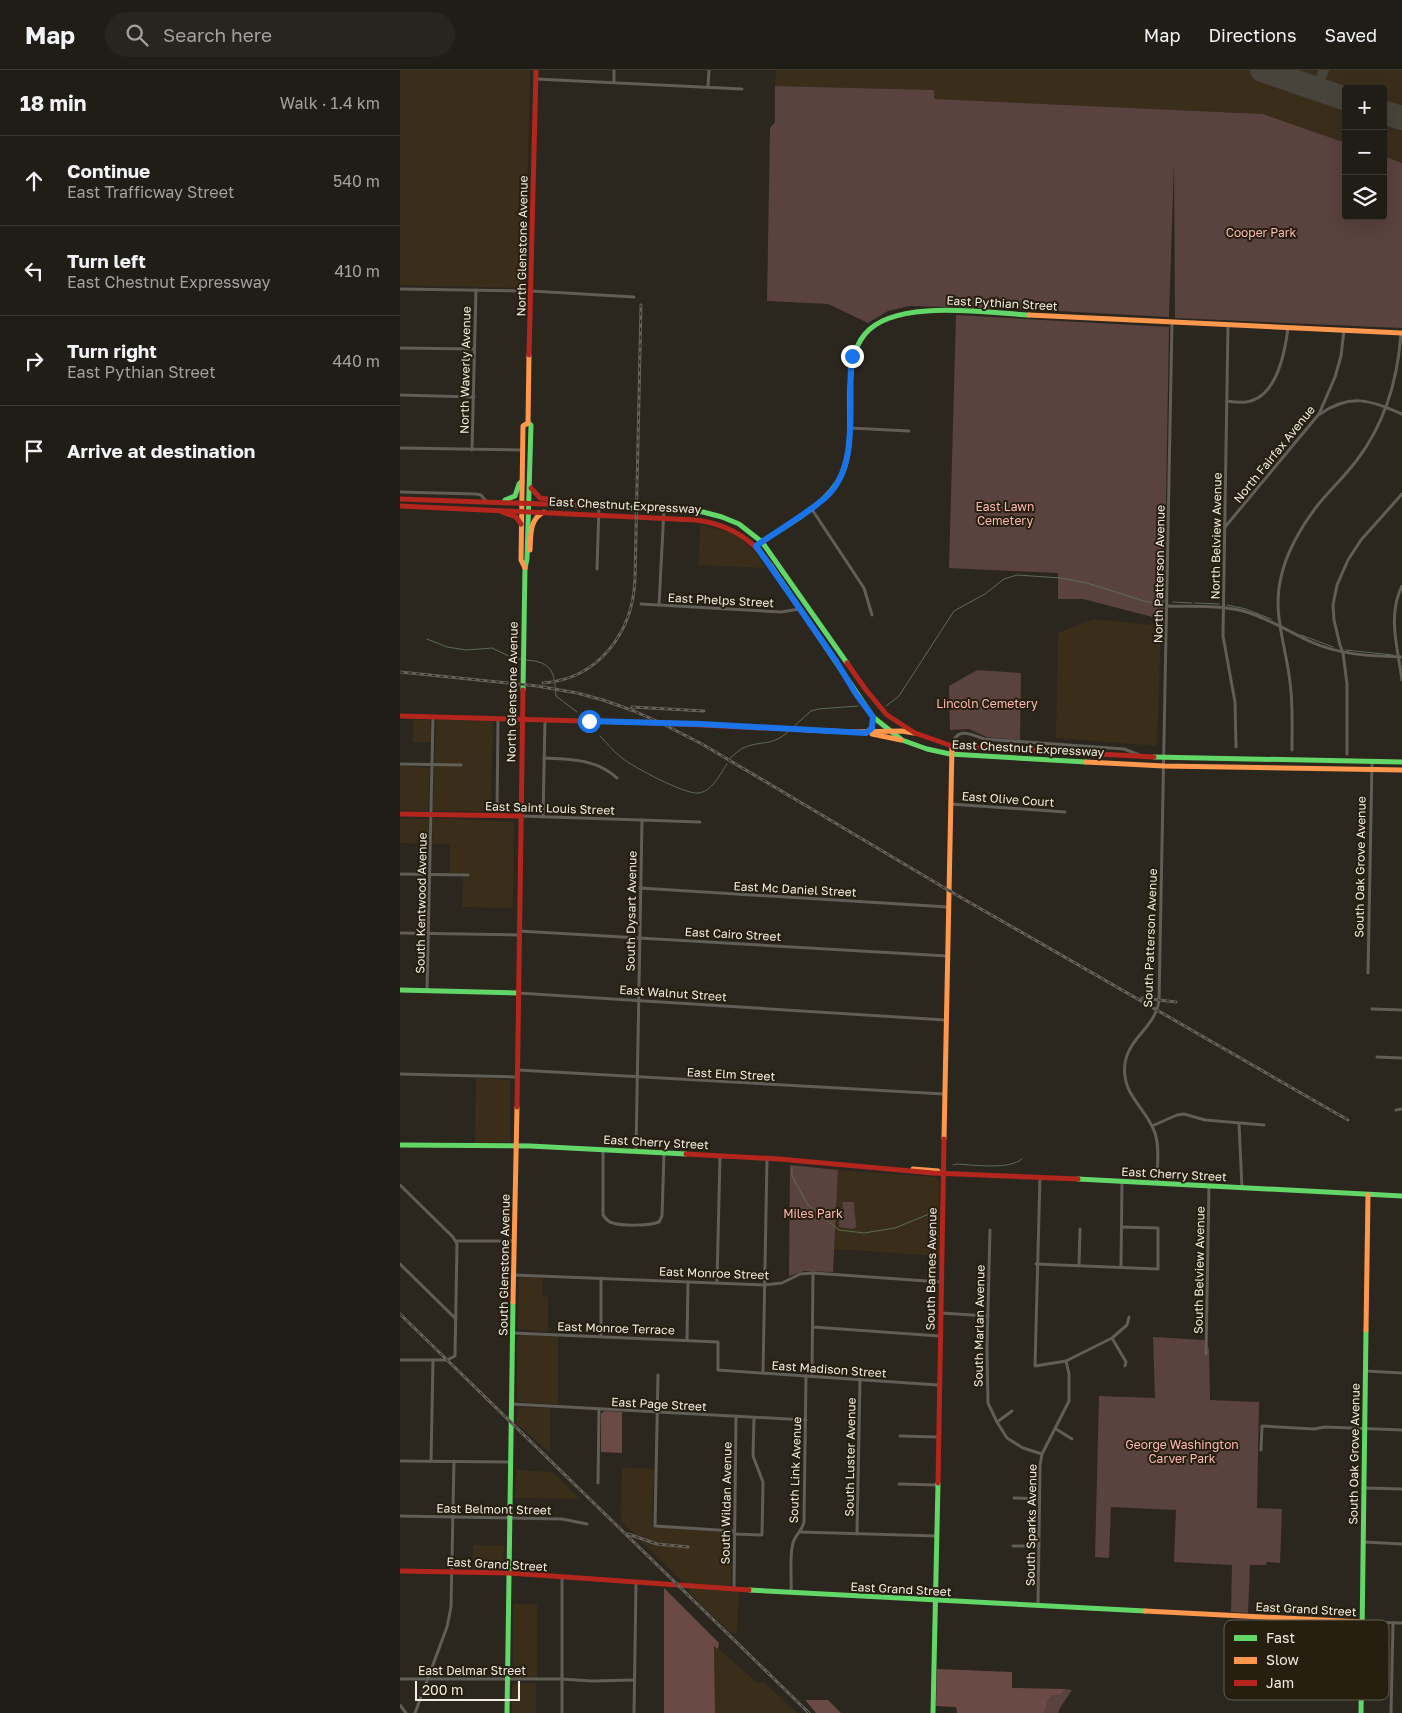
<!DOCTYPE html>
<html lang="en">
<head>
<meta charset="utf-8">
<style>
	:root { --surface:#201c16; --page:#28251f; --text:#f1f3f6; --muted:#a2a1a1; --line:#3d3a35 }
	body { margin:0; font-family:"Golos Text",sans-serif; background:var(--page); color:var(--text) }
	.controls { position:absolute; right:15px; top:15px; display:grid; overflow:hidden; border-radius:5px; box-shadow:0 5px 20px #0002 }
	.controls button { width:45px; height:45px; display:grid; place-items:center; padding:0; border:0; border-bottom:1px solid var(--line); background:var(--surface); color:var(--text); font:25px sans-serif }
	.scale { position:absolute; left:15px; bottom:12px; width:105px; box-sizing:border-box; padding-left:5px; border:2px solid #f2ece3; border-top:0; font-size:14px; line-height:18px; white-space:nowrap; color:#f2ece3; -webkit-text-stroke:4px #261e0f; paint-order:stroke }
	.stop { position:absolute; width:15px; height:15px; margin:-11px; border:4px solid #1a73e8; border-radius:50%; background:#fff }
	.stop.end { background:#1a73e8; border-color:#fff; box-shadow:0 1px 5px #0008 }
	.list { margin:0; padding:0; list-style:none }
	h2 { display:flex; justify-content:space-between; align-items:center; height:65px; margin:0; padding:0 20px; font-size:21px }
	h2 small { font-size:16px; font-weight:400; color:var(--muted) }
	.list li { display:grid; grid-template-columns:32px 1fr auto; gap:15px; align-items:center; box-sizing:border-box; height:90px; padding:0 20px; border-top:1px solid var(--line) }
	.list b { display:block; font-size:19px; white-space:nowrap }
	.list p { margin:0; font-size:16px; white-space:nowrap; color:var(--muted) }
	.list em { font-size:16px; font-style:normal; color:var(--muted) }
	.icon { flex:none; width:28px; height:28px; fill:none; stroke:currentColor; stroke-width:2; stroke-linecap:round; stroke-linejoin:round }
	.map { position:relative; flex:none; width:1002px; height:1643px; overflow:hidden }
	header { display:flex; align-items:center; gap:30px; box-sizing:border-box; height:70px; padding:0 25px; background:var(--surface); border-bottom:1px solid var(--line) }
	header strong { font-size:24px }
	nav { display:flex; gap:28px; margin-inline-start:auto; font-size:18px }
	.search { width:350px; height:45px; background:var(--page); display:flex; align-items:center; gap:12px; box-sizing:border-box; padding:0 18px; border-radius:28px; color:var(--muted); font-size:19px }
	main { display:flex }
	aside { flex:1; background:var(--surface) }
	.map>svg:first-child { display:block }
</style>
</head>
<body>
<header>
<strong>Map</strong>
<div class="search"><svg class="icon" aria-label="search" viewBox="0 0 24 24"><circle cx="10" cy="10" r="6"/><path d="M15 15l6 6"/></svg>Search here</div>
<nav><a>Map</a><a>Directions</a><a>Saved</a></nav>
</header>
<main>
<aside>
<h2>18 min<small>Walk · 1.4 km</small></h2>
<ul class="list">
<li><svg class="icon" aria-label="ahead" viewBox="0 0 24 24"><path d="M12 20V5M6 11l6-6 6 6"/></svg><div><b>Continue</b><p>East Trafficway Street</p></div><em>540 m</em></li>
<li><svg class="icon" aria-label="left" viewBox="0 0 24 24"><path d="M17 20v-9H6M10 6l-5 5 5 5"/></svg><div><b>Turn left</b><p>East Chestnut Expressway</p></div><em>410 m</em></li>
<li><svg class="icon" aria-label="right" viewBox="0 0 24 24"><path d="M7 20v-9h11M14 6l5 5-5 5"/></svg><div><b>Turn right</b><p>East Pythian Street</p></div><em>440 m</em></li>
<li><svg class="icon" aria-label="arrive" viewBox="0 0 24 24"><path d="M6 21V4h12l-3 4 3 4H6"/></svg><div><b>Arrive at destination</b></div></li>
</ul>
</aside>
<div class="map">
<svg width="1002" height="1643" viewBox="0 0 1002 1643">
	<rect width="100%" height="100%" fill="#2b261e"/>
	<g fill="#3a2e1b">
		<polygon points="0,0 130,0 127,129 125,137 127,151 125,215 124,218 0,215"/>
		<polygon points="376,0 1002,0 1002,93 983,86 983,19 946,19 946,73 863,44 533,29 533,20 375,16"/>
		<polygon points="300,454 328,462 343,471 355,482 365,498 299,495"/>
		<polygon points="693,549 761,556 757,676 656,668 658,563"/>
		<polygon points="13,649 30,650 31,672 13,672"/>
		<polygon points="36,650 90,651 93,652 91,741 35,741 33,740"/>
		<polygon points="0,696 30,698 28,741 0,740"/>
		<polygon points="0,748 29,749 29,774 0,773"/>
		<polygon points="33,748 114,752 113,838 62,837 63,804 50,803 50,774 32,774"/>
		<polygon points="76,1008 110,1010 110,1072 75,1073"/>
		<polygon points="438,1100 535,1107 538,1109 539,1116 539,1186 434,1179"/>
		<polygon points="122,1207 143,1208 142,1226 148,1227 148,1262 118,1259 119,1209"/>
		<polygon points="123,1265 158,1266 158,1334 120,1332 117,1330 117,1270 118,1266"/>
		<polygon points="118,1337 150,1338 150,1383 116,1353"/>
		<polygon points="222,1397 254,1399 252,1457 328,1462 332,1464 331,1512 329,1516 285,1514 221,1451"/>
		<polygon points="116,1400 153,1402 180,1429 115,1428"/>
		<polygon points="73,1475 104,1476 103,1500 72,1501"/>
		<polygon points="289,1518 339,1521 337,1561 335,1564 330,1562 289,1522"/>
		<polygon points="113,1534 137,1534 137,1609 114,1608 113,1606"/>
		<polygon points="314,1575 359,1614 363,1611 397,1643 315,1643"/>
		<polygon points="117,1613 136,1613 136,1643 112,1643 112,1615"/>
	</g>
	<g fill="#5a423e">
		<polygon points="375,16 534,20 534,29 863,44 946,73 946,146 983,146 983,86 1002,93 1002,258 775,248 774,93 769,247 621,239 510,236 488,241 468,253 428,234 367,231 370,58 375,52"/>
		<polygon points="556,245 769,257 764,550 683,529 658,529 658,503 549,498"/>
		<polygon points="577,600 621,603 620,670 586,667 569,659 550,660 549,616"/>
		<polygon points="390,1095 438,1100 433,1202 404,1201 389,1206"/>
		<path d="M442 1132H454C454 1141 456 1149 456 1157L453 1159 439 1157V1146L444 1145Z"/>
		<polygon points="753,1267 804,1270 809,1279 810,1330 859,1332 857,1438 882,1439 880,1493 867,1492 866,1495 850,1495 848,1543 831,1542 832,1495 774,1492 776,1440 711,1437 709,1488 695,1487 699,1326 755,1328"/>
		<polygon points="665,1619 672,1620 660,1638 658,1643 644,1643 649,1629 653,1624 662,1624"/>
	</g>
	<g fill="#6b4a46">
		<polygon points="204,1341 222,1342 222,1383 201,1382 201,1344"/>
		<polygon points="264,1518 319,1573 318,1579 314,1576 315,1643 264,1643"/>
		<polygon points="537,1599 612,1602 612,1618 665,1619 662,1624 653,1625 649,1629 644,1643 557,1643 556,1637 536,1636"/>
		<polygon points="405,1630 428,1630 441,1643 416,1643"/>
	</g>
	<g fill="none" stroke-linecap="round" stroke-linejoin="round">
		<g stroke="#5c6d52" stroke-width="1">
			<polyline points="773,532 792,533"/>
			<polyline points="795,533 819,534"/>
			<polyline points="827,535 846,539 871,549"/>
			<polyline points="901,565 933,577"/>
			<polyline points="27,569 47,577 66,580 92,578 115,589 122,589"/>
			<polyline points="946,580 993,585"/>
			<path d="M126 590C153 592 154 602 156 626L177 642"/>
			<polyline points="486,636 499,626 554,541 585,524 604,509 617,505 661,508 687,513 747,532 763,532"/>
			<polyline points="392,658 411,641 418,639 458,636"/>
			<path d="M200 666C207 673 214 682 222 688 233 697 286 725 298 723 312 722 320 704 327 694"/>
			<path d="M330 688C334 685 339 680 343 678 361 670 372 677 389 661"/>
			<path d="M553 1095 557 1094C574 1095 610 1100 622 1089"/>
			<polyline points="392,1098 392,1106 408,1135 439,1160 464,1163 495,1158 534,1142"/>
		</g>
		<polyline stroke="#48443c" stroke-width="10" points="916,19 924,0"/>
		<g stroke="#48443c" stroke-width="24">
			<polyline points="862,0 946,29"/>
			<polyline points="983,42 1002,48"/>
		</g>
		<g stroke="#615d57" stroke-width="3">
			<polyline points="136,9 342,19"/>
			<polyline points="214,12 214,0"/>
			<polyline points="308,17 309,0"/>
			<polyline points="0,219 131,221 234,227"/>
			<polyline points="828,255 823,566 835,632 836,677"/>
			<polyline points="0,278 74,279"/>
			<polyline points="0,325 74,327"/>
			<path d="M827 331C833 332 840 333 846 332 877 328 885 282 888 258"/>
			<path d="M920 344C951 323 969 330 1002 344"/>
			<polyline points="450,358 509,361"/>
			<polyline points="0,378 123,380"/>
			<polyline points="72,380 76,220"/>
			<polyline points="0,422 76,424 81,425 86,431"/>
			<polyline points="411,438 464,518 472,545"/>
			<polyline points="825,457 919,344 935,307 941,286 944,260"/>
			<polyline points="197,499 199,436"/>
			<path d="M1002 516C987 546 998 579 1002 610"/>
			<polyline points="241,534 381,542 400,539"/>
			<polyline points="259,535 264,439"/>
			<path d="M767 536C792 537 818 535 843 541 866 547 888 561 909 571 939 585 970 586 1002 587"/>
			<path d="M552 676C556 656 571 664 584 669L724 679 742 686"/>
			<path d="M892 680C892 657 893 634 890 612 886 576 872 543 881 507 887 481 901 457 917 436 930 420 945 406 957 390 985 353 998 308 1001 263"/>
			<polyline points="947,684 947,614 943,583 940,575 934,550 933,535 937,515 948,490 961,470 1002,424"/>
			<path d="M144 688C171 689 196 689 217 708"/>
			<polyline points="0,694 61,695"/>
			<polyline points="550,734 665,742"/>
			<polyline points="97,745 98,649"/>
			<polyline points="121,746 300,752"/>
			<polyline points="143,747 145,650"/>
			<polyline points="0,804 68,805"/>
			<polyline points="240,818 548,837"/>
			<polyline points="119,861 547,886"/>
			<polyline points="0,863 118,865"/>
			<polyline points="968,903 972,691"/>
			<polyline points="27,921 33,647"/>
			<polyline points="118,923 545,950"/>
			<polyline points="972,939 1002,940"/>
			<polyline points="977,987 1002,988"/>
			<polyline points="118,1000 544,1024"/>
			<polyline points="0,1004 117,1007"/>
			<polyline points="996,1040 1002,1039"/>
			<polyline points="839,1054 842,1118"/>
			<polyline points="752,1056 777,1045 784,1044 805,1050 864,1055"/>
			<path d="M203 1080V1145C206 1149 208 1152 213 1153 223 1156 249 1156 259 1152L262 1146 264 1083"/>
			<polyline points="236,1081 242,750"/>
			<polyline points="640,1107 635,1296 666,1291 712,1268 727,1255 729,1247"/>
			<path d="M757 1113C757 1097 760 1078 755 1063 746 1037 721 1025 725 994 728 968 755 958 759 931L772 252"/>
			<polyline points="0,1115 53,1167 57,1174 55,1286 47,1290 0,1290"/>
			<polyline points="590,1160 587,1279 588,1333 597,1352 607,1368 623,1378 642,1384"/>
			<polyline points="57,1171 114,1171"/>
			<polyline points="0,1194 56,1249"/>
			<polyline points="636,1194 758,1199 758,1158 722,1157"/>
			<polyline points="679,1195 680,1159"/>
			<polyline points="721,1197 722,1111"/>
			<polyline points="114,1205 364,1215 382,1213 400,1204 413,1203 541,1212"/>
			<polyline points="317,1212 320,1086"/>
			<polyline points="541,1243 588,1246"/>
			<polyline points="413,1257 539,1266"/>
			<polyline points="113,1263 318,1272 318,1300 538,1315"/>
			<polyline points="201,1266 201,1208"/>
			<polyline points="712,1268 726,1292 725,1296"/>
			<polyline points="287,1270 288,1212"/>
			<polyline points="806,1284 809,1116"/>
			<polyline points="965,1301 1002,1303"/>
			<polyline points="363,1303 367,1089"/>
			<polyline points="258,1305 255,1456 334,1461"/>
			<polyline points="412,1306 413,1203"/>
			<polyline points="112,1334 406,1350"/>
			<polyline points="597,1352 612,1341"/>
			<polyline points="656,1359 672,1369"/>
			<polyline points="500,1366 538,1367"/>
			<polyline points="861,1380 862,1356 914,1359 925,1357 1002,1360"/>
			<polyline points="0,1391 111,1392"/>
			<polyline points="31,1391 33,1290"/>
			<polyline points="198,1413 199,1339"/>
			<polyline points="499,1414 537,1415"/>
			<polyline points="964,1418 1002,1419"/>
			<polyline points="614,1428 640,1429"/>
			<polyline points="0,1446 162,1449 187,1454"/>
			<polyline points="400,1462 537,1466"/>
			<polyline points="334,1464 362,1465 363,1412 353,1386 354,1348"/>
			<polyline points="457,1464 460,1309"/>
			<polyline points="964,1472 1002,1474"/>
			<polyline points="613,1476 639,1476"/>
			<polyline points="334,1519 336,1347"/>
			<path d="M391 1522C392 1508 389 1487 393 1473 395 1465 402 1461 404 1452L406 1306"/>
			<polyline points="638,1536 640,1395 642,1384 669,1331 669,1304 666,1291"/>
			<polyline points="962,1552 1002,1553"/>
			<polyline points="0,1609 161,1609 192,1611 234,1610"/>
			<polyline points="0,1635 6,1643"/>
			<polyline points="15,1643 47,1557 51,1537 54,1391"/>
			<polyline points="162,1643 162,1507"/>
			<polyline points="234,1643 236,1513"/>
			<polyline points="991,1643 993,1553"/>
		</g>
		<g stroke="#63d668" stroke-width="5">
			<polyline points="105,430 115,426 119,414 122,411"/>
			<polyline points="196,436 303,442 322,447 339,454 362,472 447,593"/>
			<path d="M356 476C385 455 426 437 442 404 453 380 449 343 450 317 451 299 453 278 465 264 494 228 587 243 629 245"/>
			<polyline points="369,493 473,647 502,670 527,679 550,684 686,692"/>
			<polyline points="123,620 125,498 127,489 131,355 128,353"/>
			<polyline points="754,687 1002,692"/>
			<polyline points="0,920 118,923"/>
			<polyline points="0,1075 130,1076 286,1084"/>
			<polyline points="678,1109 1002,1126"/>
			<polyline points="349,1520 745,1541"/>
			<polyline points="107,1643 113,1232"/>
			<polyline points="533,1643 538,1413"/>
			<polyline points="961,1643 966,1260"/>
		</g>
		<g stroke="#ff974d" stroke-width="5">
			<polyline points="629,245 1002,263"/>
			<path d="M130 480C131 466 129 449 144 442"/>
			<polyline points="125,498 121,490 123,356 128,353 129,285"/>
			<polyline points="407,660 452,662 502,661 514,663"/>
			<polyline points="466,663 472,658 473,647"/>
			<polyline points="472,664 501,670"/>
			<polyline points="686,692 764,696 1002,700"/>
			<polyline points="544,1069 552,676"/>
			<polyline points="513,1099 538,1101"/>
			<polyline points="113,1232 117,1037"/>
			<polyline points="966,1260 968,1125"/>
			<polyline points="745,1541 962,1552"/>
		</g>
		<g stroke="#b3261e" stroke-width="5">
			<polyline points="129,285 136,0"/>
			<polyline points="131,418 140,428 162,431"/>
			<polyline points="0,429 196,436"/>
			<path d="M0 436 296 450C326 454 351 467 369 493"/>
			<polyline points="102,442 116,447 121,454"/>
			<polyline points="447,593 466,620 487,645 515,663 552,676 754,687"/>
			<polyline points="0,646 261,653 407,660"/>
			<polyline points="0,744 120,746"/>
			<polyline points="117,1037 123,620"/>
			<polyline points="286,1084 379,1089 533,1103 678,1109"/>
			<polyline points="538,1413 544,1069"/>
			<polyline points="0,1501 109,1503 349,1520"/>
		</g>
		<defs>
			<g id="rail">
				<polyline points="0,602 137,616 177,623 203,630 234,641 261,653 302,674 548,820 948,1050"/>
				<path d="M143 613C199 609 233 562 235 509L241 235"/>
				<polyline points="232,637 304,641"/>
				<polyline points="742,928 776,932"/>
				<polyline points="0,1244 409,1643"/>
				<polyline points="228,1464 257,1474 288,1477"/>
			</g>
		</defs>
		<use href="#rail" stroke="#65625b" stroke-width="3"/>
		<use href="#rail" stroke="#261e0f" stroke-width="1" stroke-dasharray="4" stroke-linecap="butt"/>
	</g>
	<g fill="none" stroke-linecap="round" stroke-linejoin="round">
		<path stroke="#1a73e8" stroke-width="6" d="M189 651 301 654 466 663 472 658 473 647 456 624 436 591 400 539 356 476C377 461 405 445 425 428 462 396 446 329 452 286"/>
	</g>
	<g text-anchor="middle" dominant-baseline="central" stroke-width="4" stroke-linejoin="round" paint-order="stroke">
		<g font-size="12" fill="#febab3" stroke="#261e0f">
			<text x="861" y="162">Cooper Park</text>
			<text x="605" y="436">East Lawn<tspan x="605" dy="14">Cemetery</tspan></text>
			<text x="587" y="633">Lincoln Cemetery</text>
			<text x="413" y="1143">Miles Park</text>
			<text x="782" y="1374">George Washington<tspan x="782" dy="14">Carver Park</tspan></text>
		</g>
		<g font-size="12" fill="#f2ece3" stroke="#261e0f">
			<text transform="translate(122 176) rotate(-89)">North Glenstone Avenue</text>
			<text transform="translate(602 233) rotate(3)">East Pythian Street</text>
			<text transform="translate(65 300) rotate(-89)">North Waverly Avenue</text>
			<text transform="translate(874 384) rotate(-51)">North Fairfax Avenue</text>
			<text transform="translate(225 435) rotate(3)">East Chestnut Expressway</text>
			<text transform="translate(816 466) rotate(-89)">North Belview Avenue</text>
			<text transform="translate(759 504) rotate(-89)">North Patterson Avenue</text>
			<text transform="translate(321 530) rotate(3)">East Phelps Street</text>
			<text transform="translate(112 622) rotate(-89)">North Glenstone Avenue</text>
			<text transform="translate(628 678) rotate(3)">East Chestnut Expressway</text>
			<text transform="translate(608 729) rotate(4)">East Olive Court</text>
			<text transform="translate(150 738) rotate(2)">East Saint Louis Street</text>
			<text transform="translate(960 797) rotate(-89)">South Oak Grove Avenue</text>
			<text transform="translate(395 819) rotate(3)">East Mc Daniel Street</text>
			<text transform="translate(21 833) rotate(-89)">South Kentwood Avenue</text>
			<text transform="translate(231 841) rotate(-89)">South Dysart Avenue</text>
			<text transform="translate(333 864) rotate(3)">East Cairo Street</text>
			<text transform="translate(750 868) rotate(-88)">South Patterson Avenue</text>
			<text transform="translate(273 923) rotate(4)">East Walnut Street</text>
			<text transform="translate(331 1004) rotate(3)">East Elm Street</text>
			<text transform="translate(256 1072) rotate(3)">East Cherry Street</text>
			<text transform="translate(774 1104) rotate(3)">East Cherry Street</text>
			<text transform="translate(104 1195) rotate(-89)">South Glenstone Avenue</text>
			<text transform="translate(531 1199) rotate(-89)">South Barnes Avenue</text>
			<text transform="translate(799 1200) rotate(-89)">South Belview Avenue</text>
			<text transform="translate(314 1203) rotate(2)">East Monroe Street</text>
			<text transform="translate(579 1256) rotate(-89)">South Marlan Avenue</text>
			<text transform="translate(216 1258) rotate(2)">East Monroe Terrace</text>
			<text transform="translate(429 1299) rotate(4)">East Madison Street</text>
			<text transform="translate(259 1334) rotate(3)">East Page Street</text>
			<text transform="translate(954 1384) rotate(-89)">South Oak Grove Avenue</text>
			<text transform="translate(450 1387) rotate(-89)">South Luster Avenue</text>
			<text transform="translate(395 1400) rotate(-88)">South Link Avenue</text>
			<text transform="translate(326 1433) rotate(-89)">South Wildan Avenue</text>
			<text transform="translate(94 1439) rotate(1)">East Belmont Street</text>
			<text transform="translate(631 1455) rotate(-89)">South Sparks Avenue</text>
			<text transform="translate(97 1494) rotate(3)">East Grand Street</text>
			<text transform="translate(501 1519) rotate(3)">East Grand Street</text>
			<text transform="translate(906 1539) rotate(3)">East Grand Street</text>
			<text x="72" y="1600">East Delmar Street</text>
		</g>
	</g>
	<rect x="824" y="1550" width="165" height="80" rx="8" fill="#261e0f" stroke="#635c4f" stroke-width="1"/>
	<rect x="834" y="1565" width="23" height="6" fill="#63d668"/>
	<rect x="834" y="1587" width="23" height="7" fill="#ff974d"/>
	<rect x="834" y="1610" width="23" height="6" fill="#b3261e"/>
	<g font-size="14" fill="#f2ece3">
		<text x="866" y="1573">Fast</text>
		<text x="866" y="1595">Slow</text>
		<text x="866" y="1618">Jam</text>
	</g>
</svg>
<div class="controls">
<button>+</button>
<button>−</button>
<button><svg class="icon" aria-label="layers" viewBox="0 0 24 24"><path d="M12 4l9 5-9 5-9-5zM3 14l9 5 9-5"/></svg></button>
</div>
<div class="scale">200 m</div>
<div class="stop" style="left:189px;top:651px"></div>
<div class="stop end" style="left:452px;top:286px"></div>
</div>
</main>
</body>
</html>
